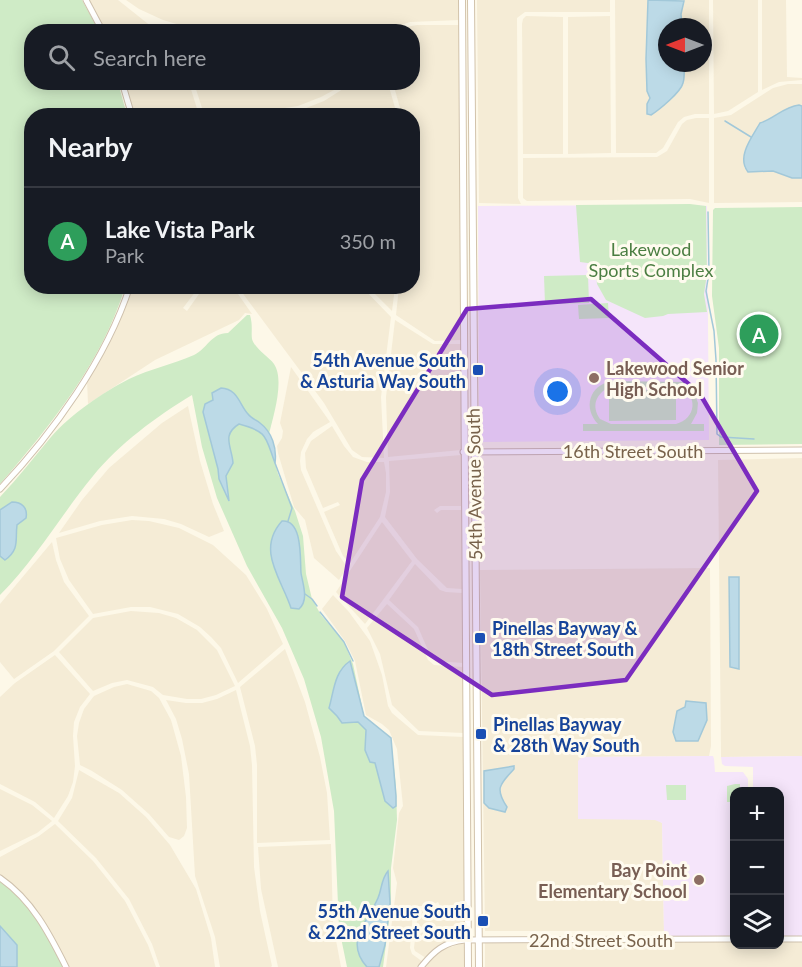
<!DOCTYPE html>
<html lang="en">
<head>
<meta charset="utf-8">
<style>
	:root { --surface:#171b24; --page:#20242c; --text:#f1f3f6; --muted:#9ea1a6; --line:#363941; --accent:#ea580c }
	body { margin:0; font-family:Lato,sans-serif; background:var(--page); color:var(--text) }
	.controls { position:absolute; right:18px; bottom:18px; display:grid; overflow:hidden; border-radius:12px; box-shadow:0 3px 15px #0003 }
	.controls button { width:54px; height:54px; display:grid; place-items:center; padding:0; border:0; border-bottom:2px solid var(--line); background:var(--surface); color:var(--text); font:30px sans-serif }
	.compass { position:absolute; left:658px; top:18px; width:54px; height:54px; border-radius:50%; background:var(--surface); box-shadow:0 3px 15px #0003; rotate:270deg }
	.you { position:absolute; left:558px; top:392px; width:21px; height:21px; margin:-15px; border:4px solid #fff; border-radius:50%; background:#1a73e8; box-shadow:0 0 0 9px #1a73e833 }
	.badge { display:grid; place-items:center; width:39px; height:39px; border-radius:50%; background:var(--accent); color:#fff; font-size:20px; font-weight:700 }
	.pin { position:absolute; translate:-50% -50%; border:3px solid #fff; box-shadow:0 2px 6px #0006 }
	.list { margin:0; padding:0; list-style:none }
	h2 { display:flex; justify-content:space-between; align-items:center; height:78px; margin:0; padding:0 24px; font-size:26px }
	h2 small { font-size:20px; font-weight:400; color:var(--muted) }
	.list li { display:grid; grid-template-columns:39px 1fr auto; gap:18px; align-items:center; box-sizing:border-box; height:108px; padding:0 24px; border-top:2px solid var(--line) }
	.list b { display:block; font-size:22px; white-space:nowrap }
	.list p { margin:0; font-size:20px; white-space:nowrap; color:var(--muted) }
	.list em { font-size:20px; font-style:normal; color:var(--muted) }
	.icon { flex:none; width:33px; height:33px; fill:none; stroke:currentColor; stroke-width:2; stroke-linecap:round; stroke-linejoin:round }
	.map { position:relative; flex:none; width:802px; height:967px; overflow:hidden }
	.search { position:absolute; background:var(--surface); box-shadow:0 3px 15px #0003; left:24px; top:24px; width:396px; height:66px; display:flex; align-items:center; gap:15px; box-sizing:border-box; padding:0 21px; border-radius:24px; color:var(--muted); font-size:22px }
	.panel { position:absolute; background:var(--surface); box-shadow:0 3px 15px #0003; left:24px; top:108px; width:396px; height:186px; border-radius:24px }
	.map>svg:first-child { display:block }
</style>
</head>
<body>
<div class="map">
<svg width="802" height="967" viewBox="0 0 802 967">
	<rect width="100%" height="100%" fill="#fdf8e8"/>
	<g fill="#f5ecd6">
		<polygon points="89,0 118,0 157,31 105,31"/>
		<polygon points="126,0 460,0 460,20 410,22 404,24 394,32 342,31 324,28 292,32 200,31 163,20 139,9"/>
		<polygon points="477,0 610,0 610,12 525,12 517,18 518,198 521,204 479,203"/>
		<polygon points="615,0 648,0 646,59 651,115 660,109 682,86 685,73 684,63 703,63 703,27 682,27 681,14 683,0 709,0 709,114 695,114 684,117 678,122 663,148 656,153 616,153"/>
		<polygon points="713,0 758,0 758,92 728,111 714,114"/>
		<polygon points="762,0 786,0 787,77 802,78 802,80 779,82 762,90"/>
		<polygon points="526,16 563,17 563,154 523,154 522,24 523,19"/>
		<polygon points="610,16 611,153 568,154 568,17"/>
		<polygon points="417,25 460,25 461,340 435,341 396,315 399,287 412,286 412,116 402,115 393,83 412,82 412,32 400,31 406,27"/>
		<polygon points="354,82 388,83 397,115 302,115 301,110 324,101"/>
		<polygon points="125,83 189,83 199,115 135,115"/>
		<polygon points="194,83 194,82 347,83 321,97 298,106 259,112 202,108"/>
		<polygon points="788,84 802,84 802,106 799,105 776,114 771,120 760,123 744,151 744,167 748,172 773,171 792,178 802,178 802,202 714,203 714,118 731,115 773,88"/>
		<polygon points="696,118 709,118 709,203 690,199 527,201 523,198 523,158 657,157 667,151 682,124 687,120"/>
		<polygon points="132,287 199,287 183,308 187,311 204,287 233,287 252,314 245,313 239,320 155,360 88,404 87,380 111,340"/>
		<polygon points="238,287 362,287 391,317 381,397 384,458 362,457 352,450 324,403"/>
		<polygon points="368,287 395,287 392,311"/>
		<polygon points="395,320 433,344 461,344 461,450 388,457 386,397"/>
		<polygon points="291,367 330,422 313,432 307,439 301,452 300,461 301,470 336,551 347,567 339,580 314,558 305,520 294,507 278,453 277,446 282,438 283,431 280,423"/>
		<polygon points="188,406 200,461 213,504 224,531 209,537 181,524 164,519 132,516 100,521 59,533 82,500 109,468 162,423"/>
		<polygon points="332,426 344,446 353,457 367,462 384,462 386,473 386,492 380,517 350,563 343,556 324,512 340,505 338,502 323,508 306,468 305,453 311,441"/>
		<polygon points="461,455 461,506 440,506 434,510 437,513 441,510 461,510 462,589 447,588 417,559 385,517 390,492 389,461"/>
		<polygon points="802,458 802,756 721,757 718,460"/>
		<polygon points="132,520 149,521 179,528 213,545 246,575 267,609 283,644 238,683 221,648 211,637 200,627 178,614 150,607 131,607 93,614 69,580 60,559 56,538 102,525"/>
		<polygon points="382,522 412,561 365,624 336,592"/>
		<polygon points="52,542 56,560 64,582 89,616 54,651 14,679 0,662 0,604"/>
		<polygon points="415,564 440,590 446,592 462,593 463,663 436,661 431,657 418,627 389,600"/>
		<polygon points="710,568 711,746 709,756 582,757 662,823 664,931 485,931 480,570"/>
		<polygon points="333,595 349,612 370,641 382,675 388,706 392,713 418,735 464,737 465,939 437,947 426,958 415,951 414,948 418,912 419,910 431,910 440,906 438,902 430,906 417,906 413,912 410,948 412,954 423,962 418,967 386,967 397,883 393,868 399,813 403,806 397,749 389,730 382,724 366,715 355,661 345,641 322,609"/>
		<polygon points="387,604 414,629 428,660 434,665 463,667 463,733 419,731 392,705 380,654 367,628"/>
		<polygon points="131,611 159,613 176,618 197,630 217,650 235,686 216,695 201,699 187,699 163,695 153,687 127,680 112,683 93,691 59,652 93,618"/>
		<polygon points="285,649 305,702 320,757 327,793 330,840 257,843 257,765 255,746 240,687"/>
		<polygon points="55,655 90,694 80,707 74,722 73,736 75,766 73,782 68,796 54,818 35,802 0,784 0,697 15,683"/>
		<polygon points="127,684 151,691 159,698 171,720 181,756 186,797 187,828 184,836 179,840 169,837 149,814 122,790 92,771 80,765 77,736 79,723 84,709 94,696 114,687"/>
		<polygon points="236,690 250,746 252,765 254,867 260,911 272,966 271,967 220,967 215,937 195,876 189,774 182,739 176,719 166,700 186,703 202,703 217,699"/>
		<polygon points="79,770 119,793 146,817 170,845 196,889 211,938 215,967 160,967 152,944 129,899 96,858 58,821 72,798"/>
		<polygon points="0,789 32,805 52,821 37,833 0,851"/>
		<polygon points="55,824 93,861 125,901 148,945 156,967 69,967 39,913 26,896 0,875 0,857 39,836"/>
		<polygon points="331,844 333,924 341,967 278,967 261,889 258,847"/>
		<polygon points="734,941 734,944 780,944 780,941 802,941 802,967 485,967 485,942"/>
		<polygon points="465,943 466,967 424,967 440,950"/>
	</g>
	<g fill="#f5e5fa">
		<polygon points="689,205 707,206 709,440 479,442 478,206"/>
		<polygon points="709,756 713,756 714,759 715,772 743,772 748,779 748,791 734,792 734,937 664,937 662,823 655,820 578,819 578,761 582,757"/>
		<polygon points="802,756 802,937 780,937 780,792 753,791 753,767 725,766 722,764 721,757"/>
	</g>
	<g fill="#cfebc6" fill-rule="evenodd">
		<path d="M0 0H82L99 31 32 32V82L118 83 127 115 32 116V286L125 287C102 362 51 425 0 484Z"/>
		<polygon points="690,204 706,206 707,274 704,294 707,312 668,314 663,316 645,318 606,300 597,284 595,264 580,262 576,205"/>
		<polygon points="802,207 802,444 719,445 719,348 712,296 713,210 715,208"/>
		<polygon points="588,275 589,303 545,304 544,276"/>
		<polygon points="608,303 609,318 579,319 578,305"/>
		<path d="M247 315H250C253 325 251 333 252 339 255 349 268 356 274 364 285 380 273 417 269 434L274 444 275 463 278 474 295 511 303 536 306 574 312 599 321 615 344 642 353 664 364 716 391 738 396 787 397 820 391 868V906L383 967H347L339 928 334 811 321 737 304 679 282 628 247 566 217 498 202 447 192 395C157 416 119 444 93 476 61 515 36 559 0 595V497C18 478 34 457 51 437 71 414 102 393 129 379 150 369 173 364 194 355 207 349 211 333 228 333Z"/>
		<path d="M611 381 683 382 693 390 698 403 697 413 691 424H704V431H583V424H598C583 408 589 386 611 381ZM609 387H679C699 395 696 419 676 424H611L600 419C591 406 596 394 609 387Z"/>
		<polygon points="609,390 676,390 676,420 609,421"/>
		<polygon points="735,784 740,784 740,791 734,792 733,802 727,802 727,786"/>
		<polygon points="666,785 686,785 686,800 667,800"/>
		<polygon points="0,881 22,899 35,915 64,967 0,967"/>
	</g>
	<g fill="#bcdae7" stroke="#a2c8d9" stroke-width="1.5">
		<path d="M648 0 684 1 681 14 682 27H667V63H684C684 70 685 77 683 83 681 92 659 110 651 115L647 114V104L650 98 647 91 646 59Z"/>
		<path d="M799 105 802 106V178H792L773 171 748 172C736 157 752 137 760 123 774 119 783 107 799 105Z"/>
		<path d="M221 388C238 389 239 404 248 414 251 418 256 420 260 423 272 432 277 448 275 463 265 437 269 432 239 424 221 435 232 447 233 463L226 476 229 501 219 479 218 469 203 412 205 404 213 400 212 393Z"/>
		<path d="M12 502C22 502 28 508 26 518L17 525C15 540 20 549 5 560L0 556V510Z"/>
		<path d="M282 521C303 519 300 560 301 573 303 585 309 600 299 609L291 608C281 578 256 550 282 521Z"/>
		<polygon points="729,577 739,577 739,669 730,667"/>
		<path d="M350 661 364 716 391 738 396 796V806L393 808 385 801 375 763 370 762 365 750 366 730 358 722 342 723 337 716 329 708C334 691 334 672 350 661Z"/>
		<polygon points="686,701 706,703 707,720 698,741 676,741 673,732 677,711 685,707"/>
		<path d="M514 766V769C499 785 495 789 507 807L505 812 489 808 484 803V771Z"/>
		<path d="M388 871 390 903 385 945 379 967H367C344 941 367 923 378 898 382 889 381 879 388 871Z"/>
		<polygon points="0,926 17,945 17,967 0,967"/>
	</g>
	<g fill="none" stroke-linecap="round" stroke-linejoin="round">
		<g stroke="#a2c8d9" stroke-width="1.5">
			<polyline points="725,121 751,137"/>
			<polyline points="708,212 709,273 706,291 714,331 716,360 717,434 721,437 754,439"/>
			<polyline points="275,463 292,508 288,521"/>
			<polyline points="305,594 312,599 317,606"/>
			<polyline points="320,612 344,642 353,661"/>
		</g>
		<defs>
			<g id="tertiary">
				<polyline points="86,0 103,32"/>
				<polyline points="122,82 132,116"/>
				<polyline points="463,452 802,450"/>
				<path d="M0 489C53 433 106 360 130 286"/>
				<path d="M0 878C32 900 49 933 66 967"/>
				<polyline points="780,939 802,939"/>
				<path d="M421 967C434 951 444 942 465 940L734 939"/>
			</g>
			<g id="secondary">
				<polyline points="462,0 468,967"/>
				<polyline points="471,0 479,967"/>
			</g>
		</defs>
		<use href="#tertiary" stroke="#cfc1ad" stroke-width="7"/>
		<use href="#secondary" stroke="#d2c3ab" stroke-width="8"/>
		<use href="#tertiary" stroke="#fff" stroke-width="5"/>
		<use href="#secondary" stroke="#fff" stroke-width="6"/>
	</g>
	<path fill="#7b2cbf" fill-opacity="0.2" stroke="#7b2cbf" stroke-width="4.5" stroke-linejoin="round" d="M591 299 700 394 757 491 626 680 492 695 342 597 362 480 467 309Z"/>
	<g fill="#1a4fb4" stroke="#fffbef" stroke-width="2">
		<rect x="472" y="364" width="12" height="12" rx="3"/>
		<rect x="474" y="632" width="12" height="12" rx="3"/>
		<rect x="475" y="728" width="12" height="12" rx="3"/>
		<rect x="477" y="915" width="12" height="12" rx="3"/>
	</g>
	<g fill="#8d6e63" stroke="#fffbef" stroke-width="2">
		<circle cx="594" cy="378" r="6"/>
		<circle cx="699" cy="880" r="6"/>
	</g>
	<g text-anchor="middle" dominant-baseline="central" stroke-width="6" stroke-linejoin="round" paint-order="stroke">
		<g font-size="18" fill="#4b7e42" stroke="#fffbef">
			<text x="651" y="249">Lakewood<tspan x="651" dy="21">Sports Complex</tspan></text>
		</g>
		<g font-size="18" font-weight="bold" fill="#164399" stroke="#fffbef" text-anchor="end">
			<text x="466" y="360">54th Avenue South<tspan x="466" dy="21">&amp; Asturia Way South</tspan></text>
			<text x="492" y="628" text-anchor="start">Pinellas Bayway &amp;<tspan x="492" dy="21">18th Street South</tspan></text>
			<text x="493" y="724" text-anchor="start">Pinellas Bayway<tspan x="493" dy="21">&amp; 28th Way South</tspan></text>
			<text x="471" y="911">55th Avenue South<tspan x="471" dy="21">&amp; 22nd Street South</tspan></text>
		</g>
		<g font-size="18" font-weight="bold" fill="#785e54" stroke="#fffbef" text-anchor="start">
			<text x="606" y="368">Lakewood Senior<tspan x="606" dy="21">High School</tspan></text>
			<text x="687" y="870" text-anchor="end">Bay Point<tspan x="687" dy="21">Elementary School</tspan></text>
		</g>
		<g font-size="18" fill="#78624b" stroke="#fffbef">
			<text x="633" y="451">16th Street South</text>
			<text transform="translate(474 484) rotate(-91)">54th Avenue South</text>
			<text x="601" y="940">22nd Street South</text>
		</g>
	</g>
</svg>
<div class="controls">
<button>+</button>
<button>−</button>
<button><svg class="icon" aria-label="layers" viewBox="0 0 24 24"><path d="M12 4l9 5-9 5-9-5zM3 14l9 5 9-5"/></svg></button>
</div>
<svg class="compass" viewBox="-18 -18 36 36"><path d="M0-13l5 13h-10z" fill="#e53935"/><path d="M0 13l5-13h-10z" fill="#9ea1a6"/></svg>
<div class="you"></div>
<div class="pin badge" style="left:759px;top:334px;background:#2e9e5b">A</div>
<div class="search"><svg class="icon" aria-label="search" viewBox="0 0 24 24"><circle cx="10" cy="10" r="6"/><path d="M15 15l6 6"/></svg>Search here</div>
<section class="panel">
<h2>Nearby<small></small></h2>
<ul class="list">
<li><span class="badge" style="background:#2e9e5b">A</span><div><b>Lake Vista Park</b><p>Park</p></div><em>350 m</em></li>
</ul>
</section>
</div>
</body>
</html>
